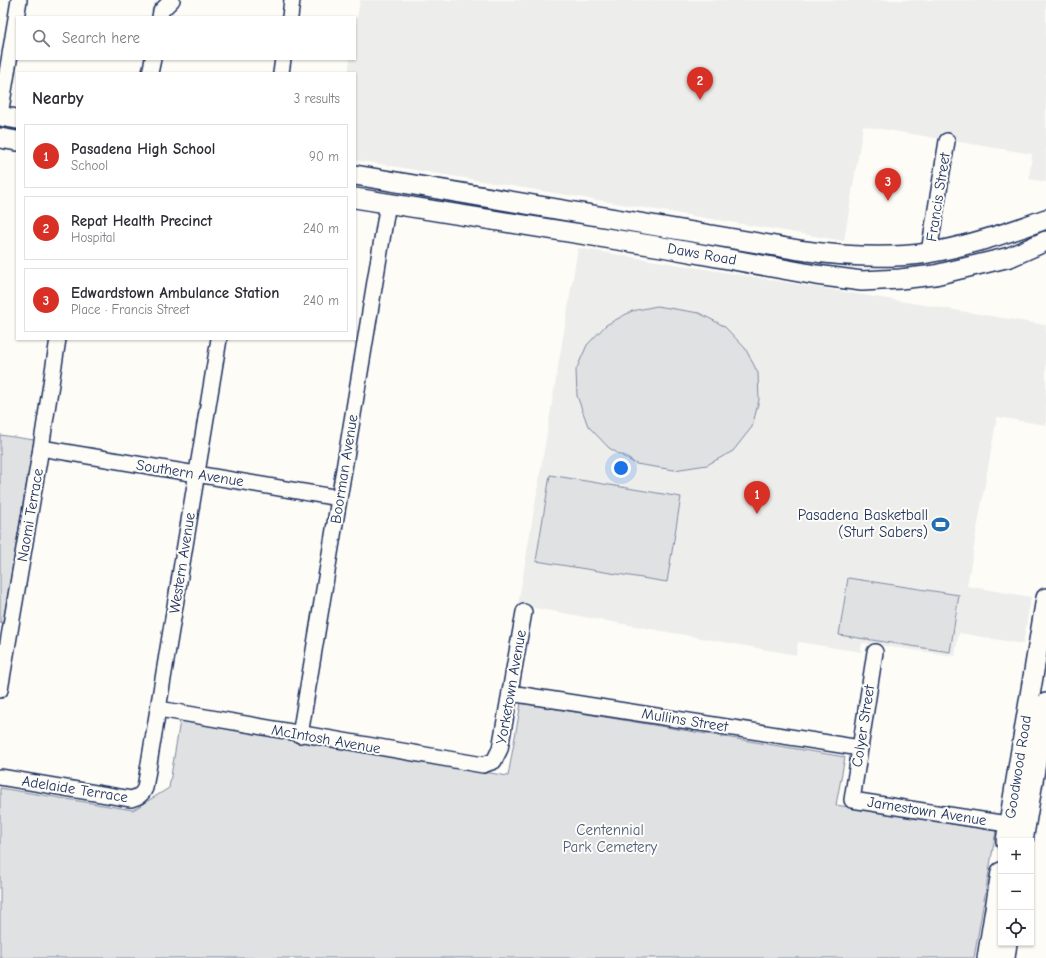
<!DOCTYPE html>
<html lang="en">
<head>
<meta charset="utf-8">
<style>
	:root { --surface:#fff; --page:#f2f2f3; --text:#2b2b33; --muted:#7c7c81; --line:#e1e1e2; --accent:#d93025 }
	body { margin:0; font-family:"Comic Neue",sans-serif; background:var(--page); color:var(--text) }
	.controls { position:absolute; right:12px; bottom:12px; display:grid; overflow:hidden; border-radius:0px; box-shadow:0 1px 3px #0004 }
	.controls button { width:36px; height:36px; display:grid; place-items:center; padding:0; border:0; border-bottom:1px solid var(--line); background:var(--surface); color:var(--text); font:20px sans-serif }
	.you { position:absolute; left:621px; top:468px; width:14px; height:14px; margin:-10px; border:3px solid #fff; border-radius:50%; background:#1a73e8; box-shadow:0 0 0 6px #1a73e833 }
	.badge { display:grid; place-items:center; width:26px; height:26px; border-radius:50%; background:var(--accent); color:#fff; font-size:13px; font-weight:700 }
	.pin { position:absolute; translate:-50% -33px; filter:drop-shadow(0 1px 2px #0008) }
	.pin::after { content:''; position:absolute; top:21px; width:14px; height:12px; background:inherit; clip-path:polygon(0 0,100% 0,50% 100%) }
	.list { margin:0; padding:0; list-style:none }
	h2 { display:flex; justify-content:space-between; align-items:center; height:52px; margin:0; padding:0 16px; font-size:17px }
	h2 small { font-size:13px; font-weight:400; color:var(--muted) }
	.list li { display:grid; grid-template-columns:26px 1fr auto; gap:12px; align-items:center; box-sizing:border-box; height:64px; margin:0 8px 8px; padding:0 8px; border:1px solid var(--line); border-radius:0px }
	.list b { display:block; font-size:15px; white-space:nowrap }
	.list p { margin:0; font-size:13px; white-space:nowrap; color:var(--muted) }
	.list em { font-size:13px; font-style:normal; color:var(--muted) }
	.icon { flex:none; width:22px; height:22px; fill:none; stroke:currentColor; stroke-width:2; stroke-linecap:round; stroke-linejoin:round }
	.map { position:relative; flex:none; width:1046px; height:958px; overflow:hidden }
	.search { position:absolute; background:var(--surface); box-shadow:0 1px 3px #0004; left:16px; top:16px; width:340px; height:44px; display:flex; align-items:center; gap:10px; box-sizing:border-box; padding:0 14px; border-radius:0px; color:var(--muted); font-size:15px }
	.panel { position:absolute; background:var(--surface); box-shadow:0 1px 3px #0004; left:16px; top:72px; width:340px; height:268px; border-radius:0px }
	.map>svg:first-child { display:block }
</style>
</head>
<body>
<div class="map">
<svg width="1046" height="958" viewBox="0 0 1046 958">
	<rect width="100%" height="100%" fill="#fdfcf7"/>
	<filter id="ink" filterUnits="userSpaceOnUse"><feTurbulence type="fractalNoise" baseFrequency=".025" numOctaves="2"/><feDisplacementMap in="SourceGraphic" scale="8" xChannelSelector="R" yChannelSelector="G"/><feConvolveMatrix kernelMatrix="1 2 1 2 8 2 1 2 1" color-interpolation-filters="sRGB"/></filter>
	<g filter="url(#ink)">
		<g fill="#edeeec">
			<polygon points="360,0 1046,0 1046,182 1029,179 1032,154 863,126 844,241 355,160 355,73 348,73 350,59 355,59 355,30"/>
			<polygon points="578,248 1046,325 1046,425 997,417 967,586 1031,597 1023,644 959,633 955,656 862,643 861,652 798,642 796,655 518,605"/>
		</g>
		<g fill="#e0e1e3" stroke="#7e88a0">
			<polygon points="657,306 699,313 724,326 745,348 758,373 759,400 752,427 733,451 707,465 674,470 636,464 609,448 588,426 577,396 576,370 587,345 606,325 632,311"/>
			<polygon points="0,435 34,440 3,623 0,622"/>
			<polygon points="550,475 681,497 667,582 536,561"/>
			<polygon points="848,578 959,595 950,652 839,635"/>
			<polygon points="521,703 845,757 836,805 996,831 974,958 0,958 0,788 133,810 169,788 180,721 508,776"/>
		</g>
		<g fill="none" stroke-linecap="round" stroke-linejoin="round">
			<defs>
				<g id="minor">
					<polyline points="160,17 161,11 172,0"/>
					<polyline points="290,17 292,0"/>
					<polyline points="150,73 153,59"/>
					<polyline points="281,73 283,59"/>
					<polyline points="0,115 19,0"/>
					<polyline points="929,252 947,141"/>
					<polyline points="41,448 339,498"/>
					<polyline points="875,652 852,800 1020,826"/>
					<polyline points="0,690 41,448 58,339"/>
					<polyline points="510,693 860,748"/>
					<polyline points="159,709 483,765 494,761 500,749 524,612"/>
					<polyline points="300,735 388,203"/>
					<path d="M0 777 131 799C138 797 142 795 145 788L219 339"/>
				</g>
				<g id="major">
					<polyline points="0,116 17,119"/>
					<polyline points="0,138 17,141"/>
					<path d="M355 175 799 250C840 256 887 259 928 253 968 246 1008 233 1046 219"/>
					<polyline points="355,198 662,247 816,275 862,281 900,279 935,275 1010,257 1046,241"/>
					<polyline points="1006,841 1046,598"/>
					<polyline points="1023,841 1046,703"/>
					<polyline points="987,958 1001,872"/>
					<polyline points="1005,958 1007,943"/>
				</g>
			</defs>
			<use href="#minor" stroke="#1b2f5e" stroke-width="18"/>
			<use href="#major" stroke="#1b2f5e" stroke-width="22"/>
			<use href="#minor" stroke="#fdfcf7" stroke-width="15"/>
			<use href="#major" stroke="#fdfcf7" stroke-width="19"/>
		</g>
	</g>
	<defs>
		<symbol id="stadium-bare" viewBox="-9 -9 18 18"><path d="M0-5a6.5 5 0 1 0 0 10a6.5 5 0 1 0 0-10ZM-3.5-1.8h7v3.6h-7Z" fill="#1f6fb2" stroke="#fdfcf7" stroke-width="2.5" paint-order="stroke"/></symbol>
	</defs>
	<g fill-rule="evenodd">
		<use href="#stadium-bare" x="928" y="512" width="25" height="25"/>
	</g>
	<g text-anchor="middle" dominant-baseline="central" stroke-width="4" stroke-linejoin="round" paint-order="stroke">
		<g font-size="15" fill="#1b2f5e" stroke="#fdfcf7">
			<text transform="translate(938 197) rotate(-81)">Francis Street</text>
			<text transform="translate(702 254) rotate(10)">Daws Road</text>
			<text transform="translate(344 469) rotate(-81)">Boorman Avenue</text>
			<text transform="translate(190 473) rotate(9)">Southern Avenue</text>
			<text transform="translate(30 515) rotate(-80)">Naomi Terrace</text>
			<text transform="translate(182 563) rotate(-81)">Western Avenue</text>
			<text transform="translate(511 687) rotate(-80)">Yorketown Avenue</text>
			<text transform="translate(685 720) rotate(9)">Mullins Street</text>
			<text transform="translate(863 726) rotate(-81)">Colyer Street</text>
			<text transform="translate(326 739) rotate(10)">McIntosh Avenue</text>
			<text transform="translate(1018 767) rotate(-81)">Goodwood Road</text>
			<text transform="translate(75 789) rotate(9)">Adelaide Terrace</text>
			<text transform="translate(927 811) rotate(9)">Jamestown Avenue</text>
		</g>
		<g font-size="15" fill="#1b2f5e" stroke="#fdfcf7" text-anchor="end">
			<text x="928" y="515">Pasadena Basketball<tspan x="928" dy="17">(Sturt Sabers)</tspan></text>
		</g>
		<g font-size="15" fill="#4c5c7f" stroke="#fdfcf7">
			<text x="610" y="830">Centennial<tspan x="610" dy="17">Park Cemetery</tspan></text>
		</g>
	</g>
</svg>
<div class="controls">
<button>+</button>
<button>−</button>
<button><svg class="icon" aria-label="locate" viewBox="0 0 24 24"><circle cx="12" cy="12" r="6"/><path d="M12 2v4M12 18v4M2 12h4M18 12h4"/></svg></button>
</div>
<div class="you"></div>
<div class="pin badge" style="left:757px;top:514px">1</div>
<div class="pin badge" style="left:700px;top:100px">2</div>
<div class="pin badge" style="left:888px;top:201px">3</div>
<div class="search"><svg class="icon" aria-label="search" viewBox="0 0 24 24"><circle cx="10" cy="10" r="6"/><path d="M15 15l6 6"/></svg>Search here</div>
<section class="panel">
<h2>Nearby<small>3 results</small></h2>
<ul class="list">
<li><span class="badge">1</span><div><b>Pasadena High School</b><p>School</p></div><em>90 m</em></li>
<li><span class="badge">2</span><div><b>Repat Health Precinct</b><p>Hospital</p></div><em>240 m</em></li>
<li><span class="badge">3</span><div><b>Edwardstown Ambulance Station</b><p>Place · Francis Street</p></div><em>240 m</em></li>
</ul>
</section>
</div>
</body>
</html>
